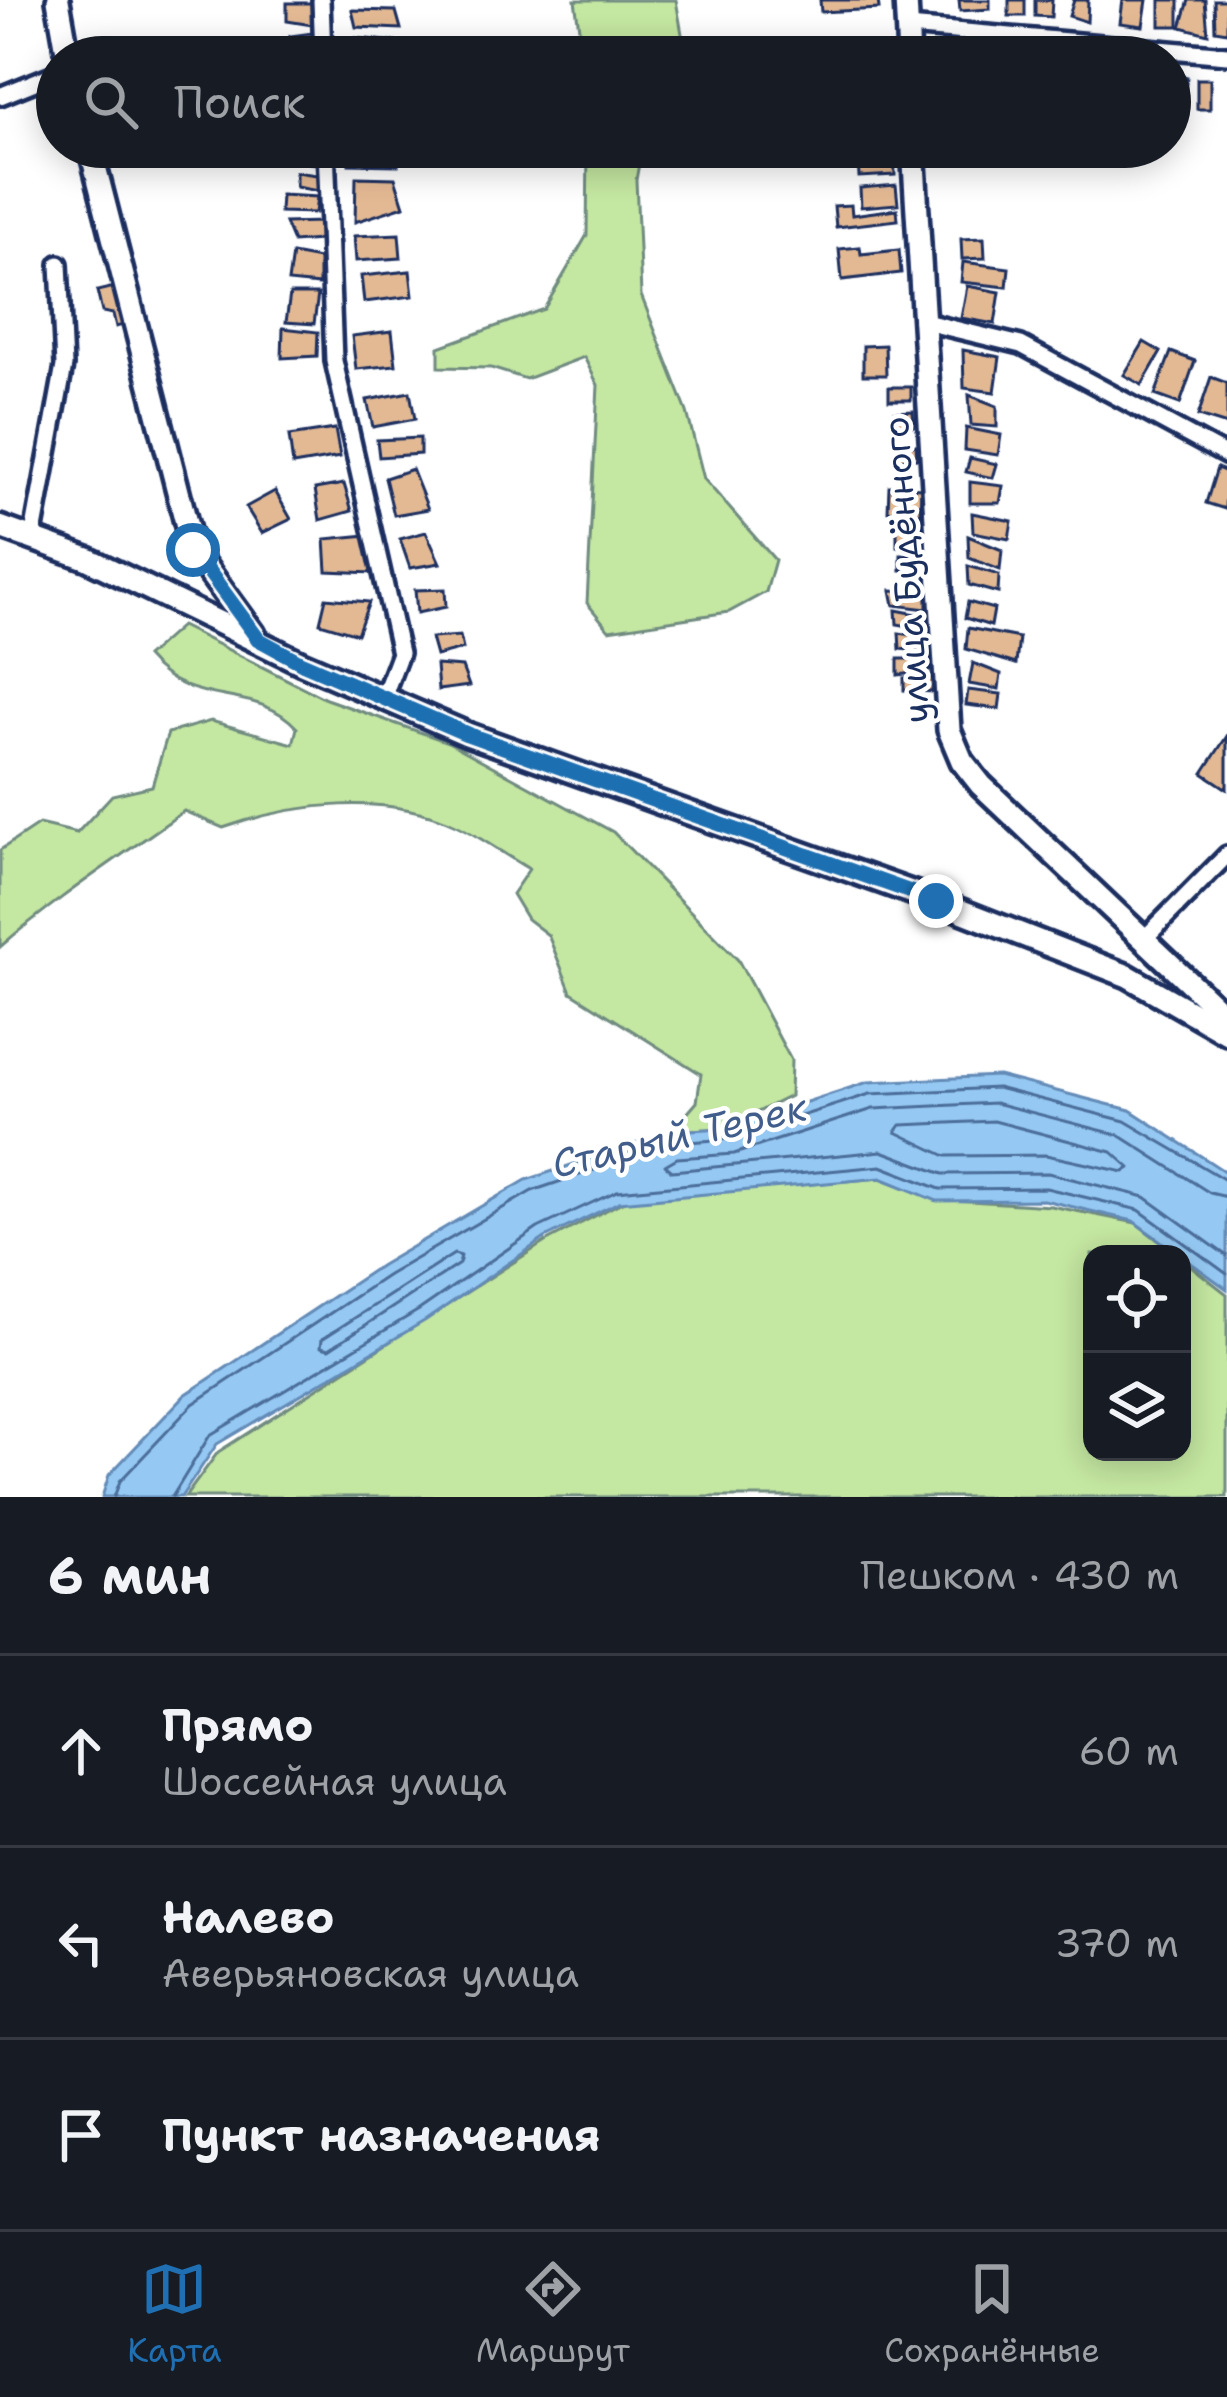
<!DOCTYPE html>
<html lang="ru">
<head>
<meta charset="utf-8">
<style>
	:root { --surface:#171b24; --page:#20242c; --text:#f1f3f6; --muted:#9ea1a6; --line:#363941; --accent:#1f6fb2 }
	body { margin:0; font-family:"Shantell Sans",sans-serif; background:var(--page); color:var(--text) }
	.controls { position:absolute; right:36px; bottom:36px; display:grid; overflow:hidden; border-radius:24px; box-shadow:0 6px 30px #0003 }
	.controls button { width:108px; height:108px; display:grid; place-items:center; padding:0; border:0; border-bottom:3px solid var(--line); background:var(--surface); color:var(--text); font:60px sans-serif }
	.stop { position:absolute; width:36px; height:36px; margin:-27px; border:9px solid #1f6fb2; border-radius:50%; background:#fff }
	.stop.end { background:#1f6fb2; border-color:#fff; box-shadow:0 3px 12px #0008 }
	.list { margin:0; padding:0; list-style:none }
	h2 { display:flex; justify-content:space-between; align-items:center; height:156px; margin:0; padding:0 48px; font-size:51px }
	h2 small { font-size:39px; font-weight:400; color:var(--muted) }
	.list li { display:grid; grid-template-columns:78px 1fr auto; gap:36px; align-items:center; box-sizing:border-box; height:192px; padding:0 48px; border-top:3px solid var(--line) }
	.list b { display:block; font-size:45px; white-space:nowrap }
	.list p { margin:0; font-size:39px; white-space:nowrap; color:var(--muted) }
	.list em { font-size:39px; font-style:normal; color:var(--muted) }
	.icon { flex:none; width:66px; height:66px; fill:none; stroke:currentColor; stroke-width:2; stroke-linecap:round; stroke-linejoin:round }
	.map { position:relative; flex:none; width:1227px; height:1497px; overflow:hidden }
	.search { position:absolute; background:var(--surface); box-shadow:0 6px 30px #0003; left:36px; right:36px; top:36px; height:132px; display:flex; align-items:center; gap:30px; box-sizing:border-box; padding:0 42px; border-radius:66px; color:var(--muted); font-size:45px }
	.sheet { height:732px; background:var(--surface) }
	nav { display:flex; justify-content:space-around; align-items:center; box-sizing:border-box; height:168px; border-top:3px solid var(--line); background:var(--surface); font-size:33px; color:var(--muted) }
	nav a { display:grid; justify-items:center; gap:6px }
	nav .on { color:var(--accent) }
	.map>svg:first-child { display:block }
</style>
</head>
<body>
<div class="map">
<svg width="1227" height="1497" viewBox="0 0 1227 1497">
	<rect width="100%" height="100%" fill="#fff"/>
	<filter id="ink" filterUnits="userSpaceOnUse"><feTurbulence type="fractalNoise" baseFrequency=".00833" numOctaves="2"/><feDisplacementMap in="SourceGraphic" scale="24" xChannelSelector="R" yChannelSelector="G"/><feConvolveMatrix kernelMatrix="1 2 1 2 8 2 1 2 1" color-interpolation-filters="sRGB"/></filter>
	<g filter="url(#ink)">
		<g fill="#c4e7a1" stroke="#708b80" stroke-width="3">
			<polygon points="575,0 676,0 682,34 676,57 583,57"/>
			<polygon points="588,147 642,147 636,180 641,295 687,412 704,479 775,560 766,592 729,612 609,630 587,603 598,385 584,357 526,379 491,368 439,367 439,347 544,309 587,235"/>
			<path d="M181 626 326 699 448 742 613 832 738 960 791 1060 790 1096 726 1128 672 1131 697 1102 701 1074 571 992 548 935 527 919 512 894 529 869C505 855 482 838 458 826 388 792 294 803 223 828L184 811C122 856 57 897 0 947V850L39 824 77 833 112 795 152 786 168 733 211 721 293 744 297 728C254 681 193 713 146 657Z"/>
			<polygon points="880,1178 936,1199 1051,1206 1136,1223 1176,1254 1092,1254 1092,1452 1182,1452 1182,1259 1227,1294 1227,1497 185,1497 218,1452 545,1242 626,1200"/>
		</g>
		<polygon fill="#95c9f3" stroke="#648bb7" stroke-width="3" points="998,1076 1130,1110 1227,1173 1227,1289 1133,1221 1044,1200 937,1201 881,1178 619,1202 545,1238 426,1320 217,1444 181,1497 102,1497 109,1475 185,1395 381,1265 526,1180 672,1131 726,1128 868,1082"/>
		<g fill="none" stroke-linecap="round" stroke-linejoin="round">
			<g stroke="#4c6d9a" stroke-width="3">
				<polygon points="994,1121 1112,1152 1130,1168 1124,1172 1046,1155 946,1156 896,1132 901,1125"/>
				<polyline points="1227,1197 1210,1193 1119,1135 995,1103 873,1109 734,1154 677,1158 665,1165 672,1171 882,1151 943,1174 1048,1173 1145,1197 1227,1256"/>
				<polygon points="454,1254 461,1256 459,1264 329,1349 321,1347 322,1339"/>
				<polyline points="114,1497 120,1481 193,1404 388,1275 532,1191 674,1143 730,1139 870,1094 997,1088 1125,1121 1227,1181"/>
				<polyline points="172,1497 210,1435 419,1310 538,1228 617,1191 881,1166 940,1189 1046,1188 1139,1210 1227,1274"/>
			</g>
		</g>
		<g fill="#e3b993" stroke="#1b2f5e" stroke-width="3">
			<polygon points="820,0 878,0 879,9 821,12"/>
			<polygon points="959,0 990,0 990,9 960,11"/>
			<rect x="1009" y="0" width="16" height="16"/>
			<polygon points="1035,0 1052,0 1051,17 1035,16"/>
			<polygon points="1074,0 1088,0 1087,22 1069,16"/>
			<polygon points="1123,0 1147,0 1143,26 1120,23"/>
			<rect x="1160" y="0" width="19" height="26"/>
			<polygon points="1189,0 1205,0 1208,34 1181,27"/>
			<polygon points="1214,0 1227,0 1227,32 1215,30"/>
			<polygon points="287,3 312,3 312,25 287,21"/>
			<polygon points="352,10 396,11 401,29 356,27"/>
			<polygon points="313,33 314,57 289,57 290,36"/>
			<polygon points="356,38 397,42 400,57 354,54"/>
			<polygon points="1174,74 1187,77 1183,105 1172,101"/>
			<rect x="1197" y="79" width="13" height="30"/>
			<polygon points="289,147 318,147 317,164 290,160"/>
			<polygon points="349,147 398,147 398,165 349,164"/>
			<polygon points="857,147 894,147 895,175 859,177"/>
			<polygon points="296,172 317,175 318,191 296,187"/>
			<polygon points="356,177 395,178 404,206 355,222"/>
			<polygon points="896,185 898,204 861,207 860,188"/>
			<polygon points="281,195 317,197 315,213 280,212"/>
			<polygon points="851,205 852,215 897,209 898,220 836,227 834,206"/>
			<polygon points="323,222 320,240 293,242 285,223"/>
			<polygon points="399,234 401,258 356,261 354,236"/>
			<polygon points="984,238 985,258 962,259 961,239"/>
			<polygon points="860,247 861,254 899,250 901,273 842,280 839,249"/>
			<polygon points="292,254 319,259 319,285 288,282"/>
			<polygon points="963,262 1009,268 1007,287 961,282"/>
			<polygon points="410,271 413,296 364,302 361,276"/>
			<polygon points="118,286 127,324 116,327 113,314 102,312 97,291"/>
			<polygon points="967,286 1000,292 995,324 961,318"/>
			<polygon points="290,294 318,294 314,324 286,322"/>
			<polygon points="283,328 318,332 317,356 282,358"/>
			<polygon points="392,331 396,365 356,369 352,336"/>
			<polygon points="1144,342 1161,352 1142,385 1124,375"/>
			<polygon points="885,345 886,375 863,375 863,346"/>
			<polygon points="963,350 1000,357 995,392 964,388"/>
			<polygon points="1171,352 1195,361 1180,404 1155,395"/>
			<polygon points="1211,377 1227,383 1227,425 1198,416"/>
			<rect x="889" y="387" width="22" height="13"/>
			<polygon points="410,392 415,419 373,427 367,400"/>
			<polygon points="969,395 997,406 997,427 971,425"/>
			<polygon points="913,411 914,426 896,427 895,412"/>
			<polygon points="966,428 1001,435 998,455 965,450"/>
			<polygon points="335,429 340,457 293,465 289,436"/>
			<polygon points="420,438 420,454 379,457 377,440"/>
			<polygon points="896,445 916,445 917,458 896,459"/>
			<polygon points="970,458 997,464 993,478 966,472"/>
			<polygon points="1217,468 1227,472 1225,509 1206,503"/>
			<polygon points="412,469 428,509 394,515 385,478"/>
			<polygon points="970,482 1003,486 1000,503 970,503"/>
			<polygon points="344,484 352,511 320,520 315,489"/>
			<polygon points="889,486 921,488 920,514 888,511"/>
			<polygon points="275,491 291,519 262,533 246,507"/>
			<polygon points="972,513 1012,521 1009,539 973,532"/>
			<polygon points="897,527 929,527 930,546 897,546"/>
			<polygon points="426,532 440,563 410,568 400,539"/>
			<polygon points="368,535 373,573 327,571 325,539"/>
			<polygon points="968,536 1002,550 1000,570 969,558"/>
			<polygon points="901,555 926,556 926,570 901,570"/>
			<polygon points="968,566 999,575 998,593 969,585"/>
			<polygon points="445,589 446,607 417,613 415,590"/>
			<polygon points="891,590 927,592 927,609 894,605"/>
			<polygon points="326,598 369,602 357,634 320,623"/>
			<polygon points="968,602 994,609 991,626 965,618"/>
			<polygon points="896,610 927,616 927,629 897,624"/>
			<polygon points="968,628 1019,638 1016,664 966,649"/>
			<polygon points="899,633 930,638 933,652 900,649"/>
			<polygon points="460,636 463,649 436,656 431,638"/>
			<polygon points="898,659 929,659 930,671 898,675"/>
			<polygon points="973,663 1001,674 999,689 969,684"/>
			<polygon points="436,665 462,667 469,686 438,690"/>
			<polygon points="904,678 933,678 932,692 904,690"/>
			<polygon points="968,690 1001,694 999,709 966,705"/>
			<polygon points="1227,736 1227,789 1203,773"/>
		</g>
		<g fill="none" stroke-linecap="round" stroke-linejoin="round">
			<defs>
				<g id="minor">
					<polyline points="321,0 323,57"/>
					<polyline points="908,27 1227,55"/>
					<polyline points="0,96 57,73"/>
					<polyline points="326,147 334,361 400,653 383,698"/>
					<polyline points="921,321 1021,345 1227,456"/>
					<polyline points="32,540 64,366 59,264"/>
					<polyline points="1145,938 1227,855"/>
				</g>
				<g id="tertiary">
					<polyline points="58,0 68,57"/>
					<polyline points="906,0 909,57"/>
					<polyline points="90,147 193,550 254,634"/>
					<polyline points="913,147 949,730 962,761 981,785 1227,1018"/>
					<polyline points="0,527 88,559 302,663 467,734 936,901 1128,976 1227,1033"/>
				</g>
			</defs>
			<use href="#minor" stroke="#1b2f5e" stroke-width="24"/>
			<use href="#tertiary" stroke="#1b2f5e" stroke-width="30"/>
			<use href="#minor" stroke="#fff" stroke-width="15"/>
			<use href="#tertiary" stroke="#fff" stroke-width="21"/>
		</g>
	</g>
	<g fill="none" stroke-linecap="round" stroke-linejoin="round" filter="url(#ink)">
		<polyline stroke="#1f6fb2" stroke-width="15" points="193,550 258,639 302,663 467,734 936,901"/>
	</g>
	<g text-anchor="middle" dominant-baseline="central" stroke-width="9" stroke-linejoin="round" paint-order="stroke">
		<g font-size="36" fill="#1b2f5e" stroke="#fff">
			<text transform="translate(906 570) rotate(-94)">улица Будённого</text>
		</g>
		<g font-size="39" font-style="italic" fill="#405d8b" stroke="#fff">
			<text transform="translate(679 1135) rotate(-13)">Старый Терек</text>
		</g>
	</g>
</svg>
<div class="controls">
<button><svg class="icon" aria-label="locate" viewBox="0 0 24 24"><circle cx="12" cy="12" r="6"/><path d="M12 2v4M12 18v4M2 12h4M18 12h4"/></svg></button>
<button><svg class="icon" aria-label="layers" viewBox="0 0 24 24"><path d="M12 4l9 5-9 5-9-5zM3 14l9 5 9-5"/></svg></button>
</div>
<div class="stop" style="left:193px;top:550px"></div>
<div class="stop end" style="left:936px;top:901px"></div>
<div class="search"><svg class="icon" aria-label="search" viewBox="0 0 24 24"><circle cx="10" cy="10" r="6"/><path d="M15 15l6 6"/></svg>Поиск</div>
</div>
<section class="sheet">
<h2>6 мин<small>Пешком · 430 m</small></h2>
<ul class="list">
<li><svg class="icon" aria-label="ahead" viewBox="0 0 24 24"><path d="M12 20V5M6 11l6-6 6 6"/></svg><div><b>Прямо</b><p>Шоссейная улица</p></div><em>60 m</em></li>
<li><svg class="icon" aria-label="left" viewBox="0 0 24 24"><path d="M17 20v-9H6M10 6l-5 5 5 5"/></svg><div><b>Налево</b><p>Аверьяновская улица</p></div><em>370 m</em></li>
<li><svg class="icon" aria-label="arrive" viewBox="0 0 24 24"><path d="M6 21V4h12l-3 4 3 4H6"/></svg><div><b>Пункт назначения</b></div></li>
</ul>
</section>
<nav>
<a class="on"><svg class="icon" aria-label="map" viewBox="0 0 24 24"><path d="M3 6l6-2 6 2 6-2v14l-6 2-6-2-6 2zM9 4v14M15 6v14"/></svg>Карта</a>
<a><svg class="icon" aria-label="directions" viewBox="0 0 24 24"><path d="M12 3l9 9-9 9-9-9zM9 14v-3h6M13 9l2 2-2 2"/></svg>Маршрут</a>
<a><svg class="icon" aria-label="saved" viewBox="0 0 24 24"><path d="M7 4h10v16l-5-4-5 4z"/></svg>Сохранённые</a>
</nav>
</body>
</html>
